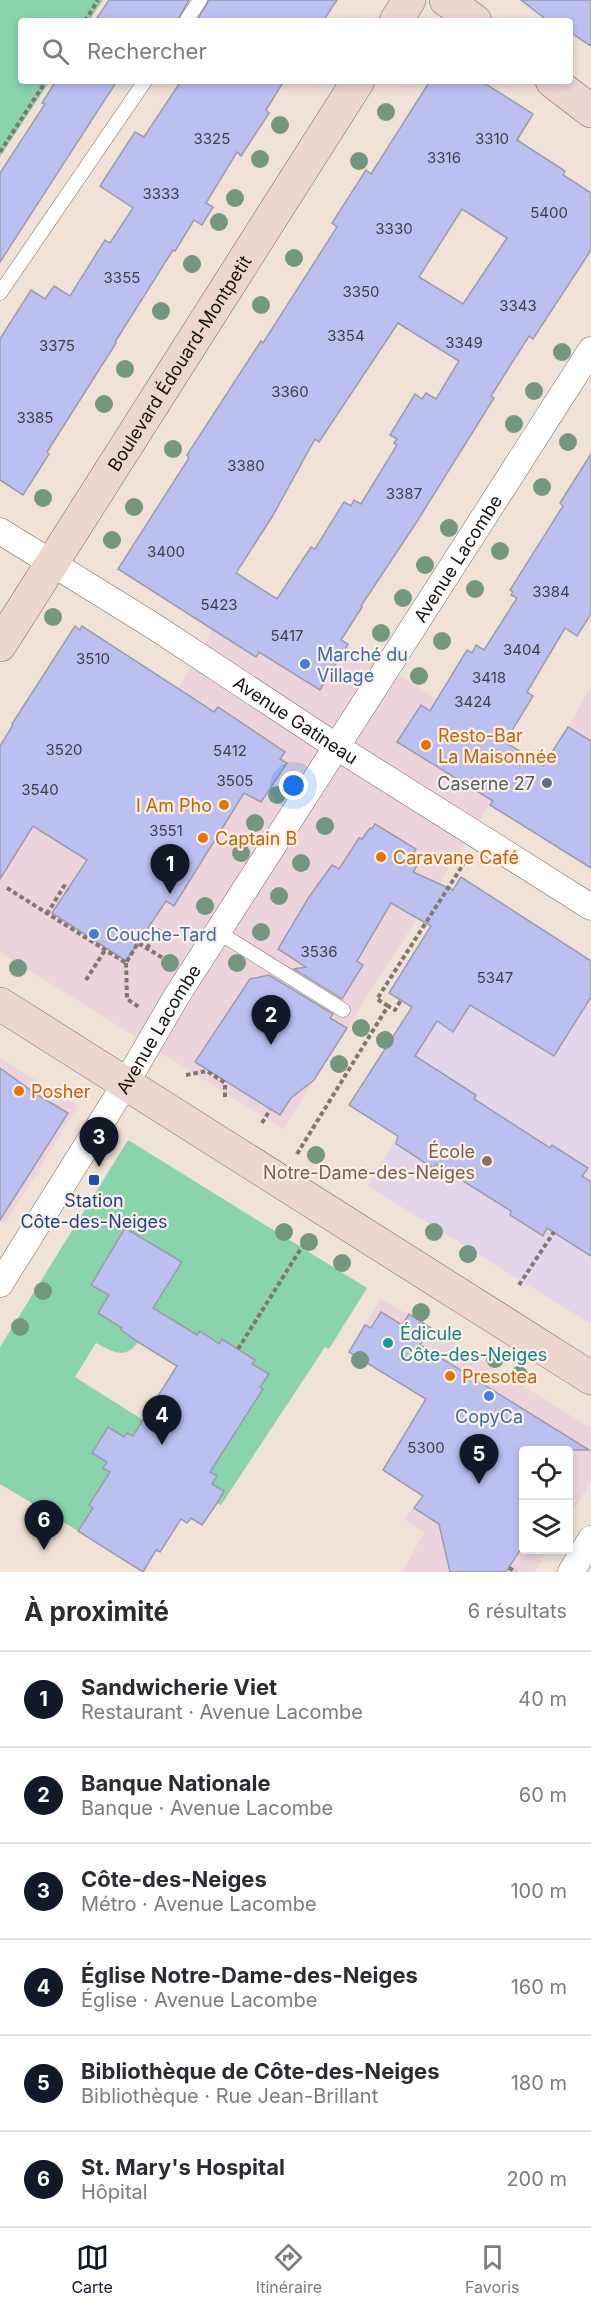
<!DOCTYPE html>
<html lang="fr">
<head>
<meta charset="utf-8">
<style>
	:root { --surface:#fff; --page:#f2f2f3; --text:#2b2b33; --muted:#7c7c81; --line:#e1e1e2; --accent:#111827 }
	body { margin:0; font-family:Inter,sans-serif; background:var(--page); color:var(--text) }
	.controls { position:absolute; right:18px; bottom:18px; display:grid; overflow:hidden; border-radius:6px; box-shadow:0 3px 9px #0003 }
	.controls button { width:54px; height:54px; display:grid; place-items:center; padding:0; border:0; border-bottom:2px solid var(--line); background:var(--surface); color:var(--text); font:30px sans-serif }
	.you { position:absolute; left:294px; top:786px; width:21px; height:21px; margin:-15px; border:4px solid #fff; border-radius:50%; background:#1a73e8; box-shadow:0 0 0 9px #1a73e833 }
	.badge { display:grid; place-items:center; width:39px; height:39px; border-radius:50%; background:var(--accent); color:#fff; font-size:20px; font-weight:700 }
	.pin { position:absolute; translate:-50% -50px; filter:drop-shadow(0 2px 3px #0008) }
	.pin::after { content:''; position:absolute; top:32px; width:21px; height:18px; background:inherit; clip-path:polygon(0 0,100% 0,50% 100%) }
	.list { margin:0; padding:0; list-style:none }
	h2 { display:flex; justify-content:space-between; align-items:center; height:78px; margin:0; padding:0 24px; font-size:26px }
	h2 small { font-size:20px; font-weight:400; color:var(--muted) }
	.list li { display:grid; grid-template-columns:39px 1fr auto; gap:18px; align-items:center; box-sizing:border-box; height:96px; padding:0 24px; border-top:2px solid var(--line) }
	.list b { display:block; font-size:22px; white-space:nowrap }
	.list p { margin:0; font-size:20px; white-space:nowrap; color:var(--muted) }
	.list em { font-size:20px; font-style:normal; color:var(--muted) }
	.icon { flex:none; width:33px; height:33px; fill:none; stroke:currentColor; stroke-width:2; stroke-linecap:round; stroke-linejoin:round }
	.map { position:relative; flex:none; width:591px; height:1572px; overflow:hidden }
	.search { position:absolute; background:var(--surface); box-shadow:0 3px 9px #0003; left:18px; right:18px; top:18px; height:66px; display:flex; align-items:center; gap:15px; box-sizing:border-box; padding:0 21px; border-radius:6px; color:var(--muted); font-size:22px }
	.sheet { height:654px; background:var(--surface) }
	nav { display:flex; justify-content:space-around; align-items:center; box-sizing:border-box; height:84px; border-top:2px solid var(--line); background:var(--surface); font-size:16px; color:var(--muted) }
	nav a { display:grid; justify-items:center; gap:3px }
	nav .on { color:var(--accent) }
	.map>svg:first-child { display:block }
</style>
</head>
<body>
<div class="map">
<svg width="591" height="1572" viewBox="0 0 591 1572">
	<rect width="100%" height="100%" fill="#f1e2d8"/>
	<g fill="#edd4dc">
		<polygon points="209,564 388,668 522,753 283,1129 0,952 0,807 82,857 212,630 181,610"/>
		<polygon points="591,687 591,741 568,727"/>
		<polygon points="0,1058 78,1106 5,1224 0,1221"/>
		<polygon points="381,1298 591,1428 591,1481 569,1517 568,1450 524,1450 524,1550 548,1550 534,1572 402,1572 424,1533 404,1519 423,1496 383,1470 427,1398 349,1352"/>
	</g>
	<polygon fill="#e3d6ea" points="591,997 591,1324 368,1186 398,1136 408,1067 437,1021 453,1032 470,1005 554,1056"/>
	<g fill="#8ad4ad">
		<polygon points="0,0 103,0 89,21 21,21 21,81 50,81 0,157"/>
		<path d="M128 1140 367 1288 329 1349 325 1347 221 1505 217 1503 224 1491 212 1484 217 1476 210 1472 263 1389 260 1387 268 1374 252 1364 254 1359 222 1339 219 1344 200 1332 197 1335 176 1322 150 1313 182 1262 125 1229 91 1285 109 1295 99 1313 122 1328 121 1331 138 1342C125 1360 113 1352 96 1343L75 1377 143 1420 133 1436 127 1433 124 1437 108 1427 92 1452 107 1462 104 1468 110 1472 89 1505 93 1508 78 1531 0 1484V1347Z"/>
	</g>
	<g fill="#bcc0f1" stroke="#9b9cab" stroke-width="1.5" fill-rule="evenodd">
		<polygon points="109,0 189,0 177,21 95,21"/>
		<polygon points="209,0 337,0 323,21 197,21"/>
		<polygon points="521,0 591,0 591,46 570,32 570,21 548,21"/>
		<polygon points="56,81 117,81 0,262 0,173 45,104 42,103"/>
		<polygon points="181,81 284,81 266,110 269,113 241,156 237,152 206,203 213,207 202,225 194,220 175,251 173,250 115,342 116,343 47,452 49,454 23,495 0,480 0,339 31,290 45,299 54,286 70,296 105,240 110,243 133,208 100,186 135,132 144,137"/>
		<path d="M430 81H481L533 114 517 140 565 171 563 175 591 193V250L533 339 529 336 491 396 494 398 416 523 361 606 362 607 341 640 348 644 320 690 259 652 256 657 118 569 189 458 187 455 261 341 263 343 337 227 332 223 366 170 371 174ZM462 209 507 238 463 304 419 277ZM398 323 459 361 436 399 426 393 422 399 415 394 390 435 397 439 394 443 397 445 361 504 354 500 351 506 344 502 315 549 311 547 277 599 236 573 272 517 315 439 319 442Z"/>
		<polygon points="591,454 591,614 577,636 565,628 527,692 533,696 505,742 543,766 568,727 591,741 591,868 490,805 493,801 397,742 421,705 430,711 467,650 472,653 476,645 484,650 517,598 511,595 513,592 510,590 563,506 560,503"/>
		<polygon points="75,626 80,630 82,626 214,712 218,707 285,752 280,759 287,763 261,802 244,793 174,906 166,901 126,961 52,913 87,860 33,826 0,879 0,746 13,725 12,724"/>
		<polygon points="375,824 416,849 410,859 418,864 413,872 453,890 461,877 591,961 591,997 554,1056 470,1005 453,1032 437,1021 415,1056 476,1095 474,1099 550,1148 552,1145 588,1168 582,1176 591,1182 591,1256 547,1228 543,1236 510,1215 511,1211 436,1164 433,1168 396,1144 398,1136 349,1105 412,1007 389,993 431,926 391,903 357,961 363,965 342,999 294,969 306,967 278,949 309,897 332,865 339,869 359,838 362,839 370,828 372,829"/>
		<polygon points="269,975 333,1014 330,1018 347,1028 314,1080 291,1098 280,1115 195,1062 250,979"/>
		<polygon points="0,1068 36,1094 68,1113 0,1220"/>
		<polygon points="125,1228 182,1262 153,1308 197,1335 200,1331 219,1344 222,1339 255,1360 252,1364 269,1374 260,1387 263,1389 210,1472 217,1476 212,1484 224,1491 217,1503 202,1525 191,1518 187,1523 181,1519 160,1552 156,1550 143,1572 78,1531 93,1508 89,1505 110,1472 103,1468 107,1462 92,1453 108,1427 124,1437 127,1433 133,1436 177,1366 138,1342 121,1330 122,1328 98,1313 109,1295 91,1285"/>
		<polygon points="381,1312 402,1325 409,1314 431,1328 420,1345 589,1450 524,1450 524,1544 506,1572 450,1572 439,1524 414,1508 423,1496 383,1470 426,1399 349,1352 365,1325 371,1328"/>
	</g>
	<g fill="none" stroke-linecap="round" stroke-linejoin="round">
		<defs>
			<g id="lane">
				<polyline points="186,21 200,0"/>
				<polyline points="0,293 145,81"/>
				<polyline points="218,932 343,1010"/>
			</g>
			<g id="street">
				<path id="s1" d="M0 531 155 627 337 747 591 907"/>
				<path id="s2" d="M0 1284 126 1083 176 997 591 350"/>
				<polyline points="571,1572 591,1539"/>
			</g>
			<g id="secondary">
				<polyline points="446,0 475,21"/>
				<polyline points="396,21 409,0"/>
				<polyline points="552,81 591,111"/>
				<path id="s3" d="M0 645 358 81"/>
				<polyline points="0,1004 591,1378"/>
			</g>
		</defs>
		<use href="#lane" stroke="#776b61" stroke-width="15"/>
		<use href="#street" stroke="#776b61" stroke-width="27"/>
		<use href="#secondary" stroke="#776b61" stroke-width="34"/>
		<g stroke="#817770" stroke-width="4" stroke-dasharray="4.5 3" stroke-linecap="butt">
			<polyline points="85,21 98,0"/>
			<polyline points="0,152 46,81"/>
			<polyline points="7,888 126,963 138,943 168,961"/>
			<polyline points="47,914 64,886 68,890"/>
			<polyline points="147,948 160,929"/>
			<polyline points="126,963 127,999 139,1007"/>
			<polyline points="86,980 105,950"/>
			<polyline points="388,1006 377,999 466,860"/>
			<polyline points="186,1075 207,1071 225,1083 225,1100"/>
			<polyline points="262,1123 270,1110"/>
			<polyline points="297,1154 388,1006 395,1010 401,1000"/>
			<polyline points="519,1285 554,1232"/>
			<polyline points="421,1321 423,1317"/>
			<polyline points="238,1349 305,1242"/>
			<polyline points="509,1568 516,1572"/>
		</g>
		<use href="#lane" stroke="#fff" stroke-width="14"/>
		<use href="#street" stroke="#fff" stroke-width="26"/>
		<use href="#secondary" stroke="#eed6d0" stroke-width="33"/>
	</g>
	<g fill="#749782">
		<circle cx="386" cy="112" r="9"/>
		<circle cx="280" cy="125" r="9"/>
		<circle cx="260" cy="159" r="9"/>
		<circle cx="359" cy="161" r="9"/>
		<circle cx="235" cy="198" r="9"/>
		<circle cx="219" cy="222" r="9"/>
		<circle cx="294" cy="258" r="9"/>
		<circle cx="192" cy="264" r="9"/>
		<circle cx="261" cy="305" r="9"/>
		<circle cx="161" cy="311" r="9"/>
		<circle cx="562" cy="352" r="9"/>
		<circle cx="125" cy="369" r="9"/>
		<circle cx="534" cy="391" r="9"/>
		<circle cx="104" cy="404" r="9"/>
		<circle cx="514" cy="424" r="9"/>
		<circle cx="568" cy="442" r="9"/>
		<circle cx="173" cy="449" r="9"/>
		<circle cx="542" cy="487" r="9"/>
		<circle cx="43" cy="498" r="9"/>
		<circle cx="134" cy="507" r="9"/>
		<circle cx="449" cy="528" r="9"/>
		<circle cx="112" cy="540" r="9"/>
		<circle cx="500" cy="551" r="9"/>
		<circle cx="425" cy="565" r="9"/>
		<circle cx="475" cy="589" r="9"/>
		<circle cx="403" cy="598" r="9"/>
		<circle cx="53" cy="617" r="9"/>
		<circle cx="381" cy="633" r="9"/>
		<circle cx="442" cy="641" r="9"/>
		<circle cx="419" cy="676" r="9"/>
		<circle cx="277" cy="795" r="9"/>
		<circle cx="255" cy="823" r="9"/>
		<circle cx="325" cy="826" r="9"/>
		<circle cx="241" cy="853" r="9"/>
		<circle cx="301" cy="863" r="9"/>
		<circle cx="279" cy="896" r="9"/>
		<circle cx="205" cy="906" r="9"/>
		<circle cx="261" cy="932" r="9"/>
		<circle cx="170" cy="963" r="9"/>
		<circle cx="237" cy="963" r="9"/>
		<circle cx="18" cy="968" r="9"/>
		<circle cx="361" cy="1028" r="9"/>
		<circle cx="385" cy="1040" r="9"/>
		<circle cx="339" cy="1064" r="9"/>
		<circle cx="316" cy="1155" r="9"/>
		<circle cx="284" cy="1232" r="9"/>
		<circle cx="434" cy="1232" r="9"/>
		<circle cx="309" cy="1242" r="9"/>
		<circle cx="468" cy="1254" r="9"/>
		<circle cx="342" cy="1263" r="9"/>
		<circle cx="43" cy="1291" r="9"/>
		<circle cx="421" cy="1312" r="9"/>
		<circle cx="20" cy="1327" r="9"/>
		<circle cx="495" cy="1359" r="9"/>
		<circle cx="360" cy="1360" r="9"/>
		<circle cx="519" cy="1375" r="9"/>
	</g>
	<g fill="#3f7fe0" stroke="#fef0e5" stroke-width="2">
		<circle cx="305" cy="664" r="6"/>
		<circle cx="94" cy="934" r="6"/>
		<circle cx="489" cy="1396" r="6"/>
	</g>
	<g fill="#e8710a" stroke="#fef0e5" stroke-width="2">
		<circle cx="426" cy="745" r="6"/>
		<circle cx="224" cy="805" r="6"/>
		<circle cx="203" cy="838" r="6"/>
		<circle cx="381" cy="857" r="6"/>
		<circle cx="19" cy="1091" r="6"/>
		<circle cx="450" cy="1376" r="6"/>
	</g>
	<circle fill="#5c6f8a" stroke="#fef0e5" stroke-width="2" cx="547" cy="783" r="6"/>
	<circle fill="#8d6e63" stroke="#fef0e5" stroke-width="2" cx="487" cy="1161" r="6"/>
	<rect fill="#1a4fb4" stroke="#fef0e5" stroke-width="2" x="88" y="1174" width="12" height="12" rx="3"/>
	<circle fill="#0f9aa8" stroke="#fef0e5" stroke-width="2" cx="388" cy="1343" r="6"/>
	<g text-anchor="middle" dominant-baseline="central" stroke-width="4.5" stroke-linejoin="round" paint-order="stroke">
		<g font-size="15" fill="#403e47">
			<text x="212" y="138">3325</text>
			<text x="492" y="138">3310</text>
			<text x="444" y="157">3316</text>
			<text x="161" y="193">3333</text>
			<text x="549" y="212">5400</text>
			<text x="394" y="228">3330</text>
			<text x="122" y="277">3355</text>
			<text x="361" y="291">3350</text>
			<text x="518" y="305">3343</text>
			<text x="346" y="335">3354</text>
			<text x="464" y="342">3349</text>
			<text x="57" y="345">3375</text>
			<text x="290" y="391">3360</text>
			<text x="35" y="417">3385</text>
			<text x="246" y="465">3380</text>
			<text x="404" y="493">3387</text>
			<text x="166" y="551">3400</text>
			<text x="551" y="591">3384</text>
			<text x="219" y="604">5423</text>
			<text x="287" y="635">5417</text>
			<text x="522" y="649">3404</text>
			<text x="93" y="658">3510</text>
			<text x="489" y="677">3418</text>
			<text x="473" y="701">3424</text>
			<text x="64" y="749">3520</text>
			<text x="230" y="750">5412</text>
			<text x="235" y="780">3505</text>
			<text x="40" y="789">3540</text>
			<text x="166" y="830">3551</text>
			<text x="319" y="951">3536</text>
			<text x="495" y="977">5347</text>
			<text x="426" y="1447">5300</text>
		</g>
		<g font-size="18" fill="#17120e" stroke="#fef0e5">
			<text stroke="none"><textPath href="#s3" startOffset="334">Boulevard Édouard-Montpetit</textPath></text>
			<text stroke="none"><textPath href="#s2" startOffset="858">Avenue Lacombe</textPath></text>
			<text stroke="none"><textPath href="#s1" startOffset="351">Avenue Gatineau</textPath></text>
			<text stroke="none"><textPath href="#s2" startOffset="300">Avenue Lacombe</textPath></text>
		</g>
		<g font-size="18" fill="#366cbe" stroke="#fef0e5" text-anchor="start">
			<text x="317" y="654">Marché du<tspan x="317" dy="21">Village</tspan></text>
			<text x="106" y="934">Couche-Tard</text>
			<text x="489" y="1416" text-anchor="middle">CopyCa</text>
		</g>
		<g font-size="18" fill="#c56008" stroke="#fef0e5" text-anchor="start">
			<text x="438" y="735">Resto-Bar<tspan x="438" dy="21">La Maisonnée</tspan></text>
			<text x="212" y="805" text-anchor="end">I Am Pho</text>
			<text x="215" y="838">Captain B</text>
			<text x="393" y="857">Caravane Café</text>
			<text x="31" y="1091">Posher</text>
			<text x="462" y="1376">Presotea</text>
		</g>
		<g font-size="18" fill="#4e5e75" stroke="#fef0e5" text-anchor="end">
			<text x="535" y="783">Caserne 27</text>
		</g>
		<g font-size="18" fill="#785e54" stroke="#fef0e5" text-anchor="end">
			<text x="475" y="1151">École<tspan x="475" dy="21">Notre-Dame-des-Neiges</tspan></text>
		</g>
		<g font-size="18" fill="#164399" stroke="#fef0e5">
			<text x="94" y="1200">Station<tspan x="94" dy="21">Côte-des-Neiges</tspan></text>
		</g>
		<g font-size="18" fill="#0d838f" stroke="#fef0e5" text-anchor="start">
			<text x="400" y="1333">Édicule<tspan x="400" dy="21">Côte-des-Neiges</tspan></text>
		</g>
	</g>
</svg>
<div class="controls">
<button><svg class="icon" aria-label="locate" viewBox="0 0 24 24"><circle cx="12" cy="12" r="6"/><path d="M12 2v4M12 18v4M2 12h4M18 12h4"/></svg></button>
<button><svg class="icon" aria-label="layers" viewBox="0 0 24 24"><path d="M12 4l9 5-9 5-9-5zM3 14l9 5 9-5"/></svg></button>
</div>
<div class="you"></div>
<div class="pin badge" style="left:170px;top:894px">1</div>
<div class="pin badge" style="left:271px;top:1045px">2</div>
<div class="pin badge" style="left:99px;top:1167px">3</div>
<div class="pin badge" style="left:162px;top:1445px">4</div>
<div class="pin badge" style="left:479px;top:1484px">5</div>
<div class="pin badge" style="left:44px;top:1550px">6</div>
<div class="search"><svg class="icon" aria-label="search" viewBox="0 0 24 24"><circle cx="10" cy="10" r="6"/><path d="M15 15l6 6"/></svg>Rechercher</div>
</div>
<section class="sheet">
<h2>À proximité<small>6 résultats</small></h2>
<ul class="list">
<li><span class="badge">1</span><div><b>Sandwicherie Viet</b><p>Restaurant · Avenue Lacombe</p></div><em>40 m</em></li>
<li><span class="badge">2</span><div><b>Banque Nationale</b><p>Banque · Avenue Lacombe</p></div><em>60 m</em></li>
<li><span class="badge">3</span><div><b>Côte-des-Neiges</b><p>Métro · Avenue Lacombe</p></div><em>100 m</em></li>
<li><span class="badge">4</span><div><b>Église Notre-Dame-des-Neiges</b><p>Église · Avenue Lacombe</p></div><em>160 m</em></li>
<li><span class="badge">5</span><div><b>Bibliothèque de Côte-des-Neiges</b><p>Bibliothèque · Rue Jean-Brillant</p></div><em>180 m</em></li>
<li><span class="badge">6</span><div><b>St. Mary's Hospital</b><p>Hôpital</p></div><em>200 m</em></li>
</ul>
</section>
<nav>
<a class="on"><svg class="icon" aria-label="map" viewBox="0 0 24 24"><path d="M3 6l6-2 6 2 6-2v14l-6 2-6-2-6 2zM9 4v14M15 6v14"/></svg>Carte</a>
<a><svg class="icon" aria-label="directions" viewBox="0 0 24 24"><path d="M12 3l9 9-9 9-9-9zM9 14v-3h6M13 9l2 2-2 2"/></svg>Itinéraire</a>
<a><svg class="icon" aria-label="saved" viewBox="0 0 24 24"><path d="M7 4h10v16l-5-4-5 4z"/></svg>Favoris</a>
</nav>
</body>
</html>
